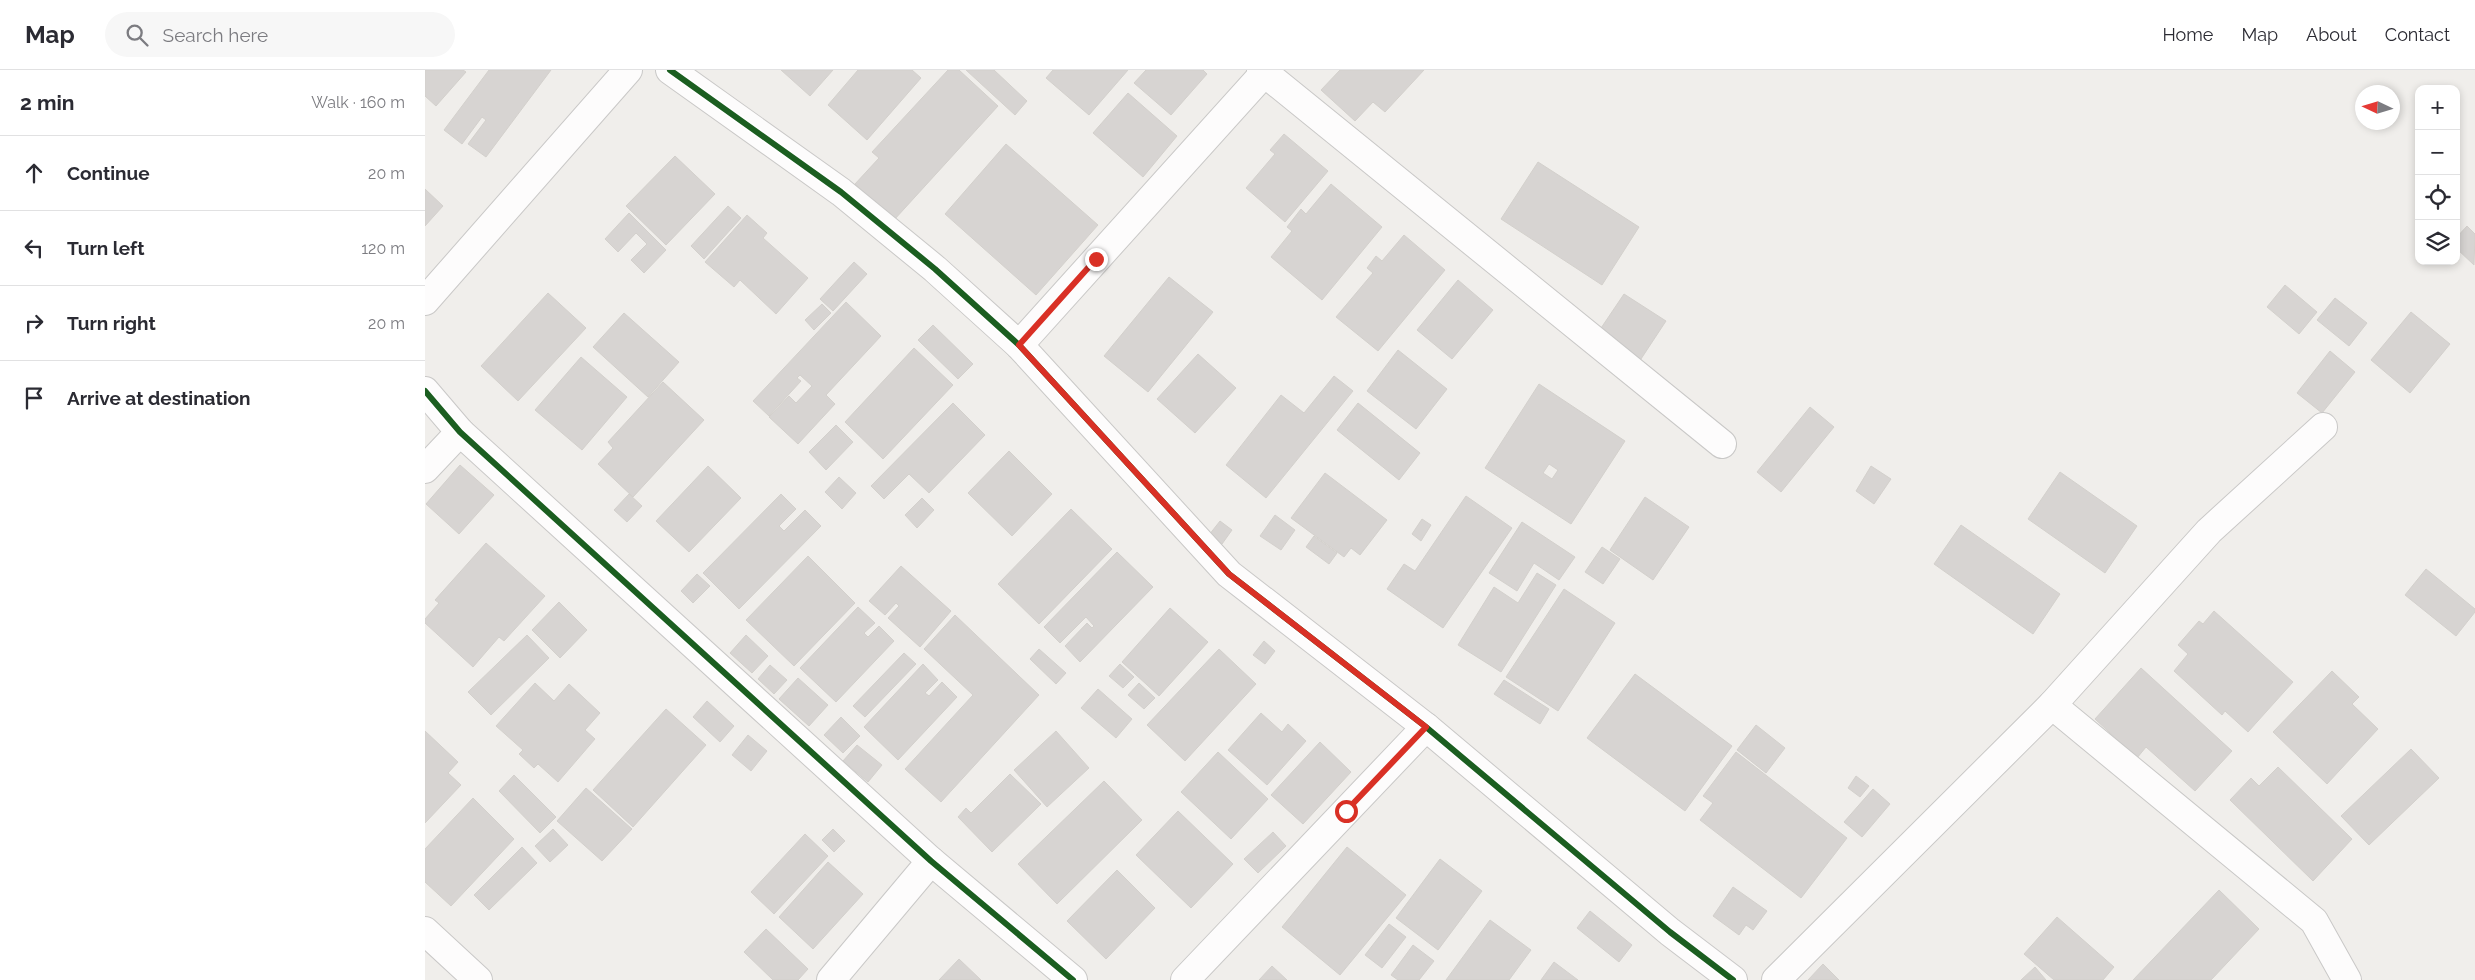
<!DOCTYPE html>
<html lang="en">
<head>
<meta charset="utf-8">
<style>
	:root { --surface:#fff; --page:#f7f7f7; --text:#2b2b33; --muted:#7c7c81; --line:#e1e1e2 }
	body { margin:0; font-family:Raleway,sans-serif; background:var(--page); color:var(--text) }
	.controls { position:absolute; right:15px; top:15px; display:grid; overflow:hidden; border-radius:10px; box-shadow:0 2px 8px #0003 }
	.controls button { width:45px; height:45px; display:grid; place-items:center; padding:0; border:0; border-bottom:1px solid var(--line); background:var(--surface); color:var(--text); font:25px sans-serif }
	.compass { position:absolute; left:1930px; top:15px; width:45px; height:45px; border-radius:50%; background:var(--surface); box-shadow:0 2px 8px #0003; rotate:274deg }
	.stop { position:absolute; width:15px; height:15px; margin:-11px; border:4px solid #d93025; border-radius:50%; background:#fff }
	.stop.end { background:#d93025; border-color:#fff; box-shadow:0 1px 5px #0008 }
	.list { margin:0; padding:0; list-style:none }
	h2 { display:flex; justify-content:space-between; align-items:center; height:65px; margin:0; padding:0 20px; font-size:21px }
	h2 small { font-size:16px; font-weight:400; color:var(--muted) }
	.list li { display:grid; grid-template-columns:32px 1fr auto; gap:15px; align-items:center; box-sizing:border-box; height:75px; padding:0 20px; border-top:1px solid var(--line) }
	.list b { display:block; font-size:19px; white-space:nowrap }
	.list em { font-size:16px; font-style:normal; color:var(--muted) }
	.icon { flex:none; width:28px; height:28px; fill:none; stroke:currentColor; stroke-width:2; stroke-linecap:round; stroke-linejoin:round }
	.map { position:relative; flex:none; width:2050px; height:910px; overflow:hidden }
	header { display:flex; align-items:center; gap:30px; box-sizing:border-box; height:70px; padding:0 25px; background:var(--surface); border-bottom:1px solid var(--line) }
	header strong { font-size:24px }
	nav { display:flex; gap:28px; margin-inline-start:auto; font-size:18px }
	.search { width:350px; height:45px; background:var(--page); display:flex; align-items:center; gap:12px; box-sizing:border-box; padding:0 18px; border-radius:28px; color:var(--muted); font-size:19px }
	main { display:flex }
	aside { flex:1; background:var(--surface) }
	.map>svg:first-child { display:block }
</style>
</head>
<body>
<header>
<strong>Map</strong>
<div class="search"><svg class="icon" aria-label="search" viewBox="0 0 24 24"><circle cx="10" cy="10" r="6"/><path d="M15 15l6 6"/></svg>Search here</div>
<nav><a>Home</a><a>Map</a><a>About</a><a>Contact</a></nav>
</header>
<main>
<aside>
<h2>2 min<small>Walk · 160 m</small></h2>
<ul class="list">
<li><svg class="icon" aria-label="ahead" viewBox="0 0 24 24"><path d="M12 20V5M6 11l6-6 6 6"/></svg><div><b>Continue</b></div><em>20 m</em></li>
<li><svg class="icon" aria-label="left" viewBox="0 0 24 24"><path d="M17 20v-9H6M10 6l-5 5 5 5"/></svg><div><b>Turn left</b></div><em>120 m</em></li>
<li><svg class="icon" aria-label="right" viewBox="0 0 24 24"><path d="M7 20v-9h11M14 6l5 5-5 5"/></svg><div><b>Turn right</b></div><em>20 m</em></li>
<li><svg class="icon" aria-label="arrive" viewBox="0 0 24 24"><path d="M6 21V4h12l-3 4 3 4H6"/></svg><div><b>Arrive at destination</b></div></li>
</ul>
</aside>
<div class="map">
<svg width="2050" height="910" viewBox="0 0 2050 910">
	<rect width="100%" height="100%" fill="#f0eeeb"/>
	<g fill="#d7d4d2" stroke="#d3d0cc" fill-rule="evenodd">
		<polygon points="0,0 38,0 41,2 11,36 0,26"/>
		<polygon points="64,0 126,0 61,87 43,74 61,50 57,47 37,74 19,60"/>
		<polygon points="356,0 408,0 385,26"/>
		<polygon points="433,0 487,0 496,8 442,70 403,35"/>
		<polygon points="523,0 534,0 573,36 469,150 430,114 454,88 447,82"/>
		<polygon points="541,0 569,0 602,31 590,45"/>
		<polygon points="628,0 703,0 664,45 621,8"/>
		<polygon points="721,0 778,0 782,4 746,45 709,13"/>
		<polygon points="915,0 999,0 960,42 948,32 930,51 896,20"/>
		<polygon points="703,23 752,66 718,107 668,63"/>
		<polygon points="859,64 903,101 860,152 821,118 850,84 845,80"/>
		<polygon points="581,74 673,155 611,225 520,144"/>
		<polygon points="250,86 290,124 241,175 201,136"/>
		<polygon points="1113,92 1214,157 1177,215 1076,149"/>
		<polygon points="906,114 957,157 897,230 846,187 867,161 862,157 876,139 881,144"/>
		<polygon points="0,119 18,136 0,156"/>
		<polygon points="303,136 316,148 279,189 266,176"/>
		<polygon points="204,143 241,180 219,203 206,190 222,174 211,163 193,182 180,169"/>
		<polygon points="322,145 342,163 338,168 383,208 351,244 315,210 309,217 280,192"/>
		<polygon points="2042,156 2050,164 2049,195 2031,178 2031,168"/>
		<polygon points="979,165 1020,200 953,281 911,247 948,203 942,198 951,186 957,191"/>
		<polygon points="429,192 442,204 408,241 395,229"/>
		<polygon points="744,207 788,242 723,322 679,286"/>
		<polygon points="1033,210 1068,240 1027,289 992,260"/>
		<polygon points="1860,215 1892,242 1874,264 1842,237"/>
		<polygon points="123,223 161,258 93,331 56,296"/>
		<polygon points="1199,224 1241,251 1212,295 1170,267"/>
		<polygon points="1910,228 1942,253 1924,276 1892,250"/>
		<polygon points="421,232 456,266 401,325 410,334 373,374 344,347 364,326 371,333 387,316 375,305 372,308 376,311 344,346 328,331"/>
		<polygon points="397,234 406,243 389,260 380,250"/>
		<polygon points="1986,242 2025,274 1985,323 1946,290"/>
		<polygon points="199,243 254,292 223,327 168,277"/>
		<polygon points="508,255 548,294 533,309 493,270"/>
		<polygon points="489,278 528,315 458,389 420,352"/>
		<polygon points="973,280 1022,319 991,359 942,321"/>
		<polygon points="1905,281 1930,302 1897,343 1872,323"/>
		<polygon points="773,284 811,318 770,363 732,329"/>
		<polygon points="156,287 202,327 157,380 110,340"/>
		<polygon points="909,306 928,321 841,428 801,395 856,325 879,343"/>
		<polygon points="238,312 279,350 208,427 173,394 188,378 183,372"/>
		<path d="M1114 314 1200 371 1146 454 1060 398ZM1124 394 1133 400 1127 409 1118 403Z"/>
		<polygon points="528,333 560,365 504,423 484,404 459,429 446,416"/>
		<polygon points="933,333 995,383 974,410 912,360"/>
		<polygon points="1385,337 1409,357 1356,422 1332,402"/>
		<polygon points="411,355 428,372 401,400 384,382"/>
		<polygon points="584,381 627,424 587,466 543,423"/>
		<polygon points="35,395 69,425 34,464 1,434"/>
		<polygon points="283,396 316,428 264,482 231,451"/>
		<polygon points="1446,396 1466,409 1449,434 1431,421"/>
		<polygon points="1635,402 1712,456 1680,503 1603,449"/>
		<polygon points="900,403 962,450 935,485 926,478 919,487 866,448"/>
		<polygon points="414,407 431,423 417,439 400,422"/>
		<polygon points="204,424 217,436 202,452 189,440"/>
		<polygon points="356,424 371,439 354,456 359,461 380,440 396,456 314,539 278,503"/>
		<polygon points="1041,426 1087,458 1018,558 962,519 979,494 990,501"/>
		<polygon points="1220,427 1264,457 1228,510 1185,480"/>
		<polygon points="497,428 509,440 492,458 480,445"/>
		<polygon points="646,439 687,479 614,554 573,514"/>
		<polygon points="850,445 870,460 856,480 835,466"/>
		<polygon points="997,449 1006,455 996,471 987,464"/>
		<polygon points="795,451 807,460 797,474 784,465"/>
		<polygon points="1097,452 1150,487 1134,510 1109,493 1092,521 1064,503"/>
		<polygon points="1536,455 1635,524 1608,564 1509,494"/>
		<polygon points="889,466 912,483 904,494 881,477"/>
		<polygon points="61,473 120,526 79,571 74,567 48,597 0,553 0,549 14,533 10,530"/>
		<polygon points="1177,477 1195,489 1178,514 1160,502"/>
		<polygon points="692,482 728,517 655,592 640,576 662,553 667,558 669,556 661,547 635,573 619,557"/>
		<polygon points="383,486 430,533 369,596 321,550"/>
		<polygon points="476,496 526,541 495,577 463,548 474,536 471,533 460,545 444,531"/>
		<polygon points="2001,499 2050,539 2050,542 2031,566 1980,525"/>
		<polygon points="1112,503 1131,515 1076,602 1033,575 1069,517 1093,533"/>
		<polygon points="272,504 285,516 268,533 256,521"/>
		<polygon points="1139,519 1190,553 1133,641 1081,607"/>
		<polygon points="134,532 162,560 135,588 107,560"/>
		<polygon points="433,537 450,553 439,563 443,567 454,556 469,571 411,632 375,598"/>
		<polygon points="745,538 783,572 734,626 697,592"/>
		<polygon points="1789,541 1868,612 1823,662 1800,641 1797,645 1749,601 1763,584 1753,575 1774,551 1778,554"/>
		<polygon points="530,545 614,625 516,732 480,699 548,625 499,579"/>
		<polygon points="102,565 124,588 66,645 43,622"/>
		<polygon points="321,565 343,586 327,603 305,583"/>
		<polygon points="839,571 850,581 840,594 828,585"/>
		<polygon points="614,579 641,603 631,614 605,589"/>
		<polygon points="794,579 831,614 760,691 722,655"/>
		<polygon points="479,583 491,594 440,647 428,636"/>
		<polygon points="498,594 513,610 500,623 504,626 517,612 532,627 473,690 439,657"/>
		<polygon points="695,594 709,607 698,618 684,606"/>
		<polygon points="345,595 362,610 349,624 333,609"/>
		<polygon points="1716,598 1807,681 1770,721 1721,677 1712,688 1670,649"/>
		<polygon points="1907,601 1934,627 1927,634 1953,659 1902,714 1848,662"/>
		<polygon points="1210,604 1307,676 1260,741 1162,668"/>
		<polygon points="373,608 403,635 384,656 354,629"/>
		<polygon points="1079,610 1124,639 1115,654 1069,624"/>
		<polygon points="110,613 129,631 144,614 175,643 160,660 170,669 133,712 113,694 109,698 94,684 98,680 71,656"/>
		<polygon points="714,613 730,628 719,639 703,625"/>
		<polygon points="673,619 707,649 691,668 656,638"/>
		<polygon points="282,631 309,656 295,672 268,647"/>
		<polygon points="241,639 281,675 208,757 168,720"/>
		<polygon points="836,643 857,662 863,654 881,671 842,715 803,680"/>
		<polygon points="416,647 435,666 418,683 399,665"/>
		<polygon points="1331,655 1360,678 1341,703 1312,680"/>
		<polygon points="0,661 33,692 23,703 36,715 0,753"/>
		<polygon points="631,661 664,698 622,737 589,700"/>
		<polygon points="323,665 342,681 326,701 307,685"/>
		<polygon points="895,672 926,702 878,754 846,725"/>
		<polygon points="432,675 457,695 443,712 418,691"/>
		<polygon points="1986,679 2014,708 1944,775 1916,746"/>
		<polygon points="793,682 843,729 806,769 756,722"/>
		<polygon points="1311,682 1422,768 1376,828 1275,750 1288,733 1278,726"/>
		<polygon points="1853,697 1927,769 1888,811 1805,730 1826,708 1834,716"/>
		<polygon points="585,704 616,734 567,782 533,747 541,738 546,743"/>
		<polygon points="89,705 131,747 115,763 74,721"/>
		<polygon points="1431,706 1444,716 1435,727 1423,718"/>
		<polygon points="679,711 717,750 632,834 593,794"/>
		<polygon points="161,718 207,759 177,791 132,751"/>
		<polygon points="1448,719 1465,734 1437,767 1419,752"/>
		<polygon points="48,728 89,769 26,836 0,812 0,779"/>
		<polygon points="753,741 808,794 766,838 711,785"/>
		<polygon points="128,759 143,775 125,792 110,776"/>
		<polygon points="408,759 420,771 409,782 397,770"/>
		<polygon points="848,762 861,776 833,803 819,789"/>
		<polygon points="380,764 403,786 349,844 326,822"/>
		<polygon points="97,777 112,793 64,840 49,825"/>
		<polygon points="922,777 981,825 915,905 857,857"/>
		<polygon points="1015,789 1057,821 1013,880 971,848"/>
		<polygon points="403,792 438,824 388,879 354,847"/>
		<polygon points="692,800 730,838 681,889 642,851"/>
		<polygon points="1308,817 1342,841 1328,860 1321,855 1314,865 1288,846"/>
		<polygon points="1794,820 1834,859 1786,910 1708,910"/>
		<polygon points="1165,841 1207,875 1194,892 1152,858"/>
		<polygon points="1632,847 1689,897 1678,910 1629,910 1599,884"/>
		<polygon points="1065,850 1106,880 1084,910 1021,910"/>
		<polygon points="964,854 981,867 957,898 940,885"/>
		<polygon points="341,859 383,899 373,910 348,910 319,882"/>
		<polygon points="988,875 1009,891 994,910 973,910 966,905"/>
		<polygon points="534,889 556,910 514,910"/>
		<polygon points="1129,892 1153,910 1116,910"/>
		<polygon points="1398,894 1414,910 1383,910"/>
		<polygon points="847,896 862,910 834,910"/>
		<polygon points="1610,897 1621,910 1596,910"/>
	</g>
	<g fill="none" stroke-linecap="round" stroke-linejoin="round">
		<defs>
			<g id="minor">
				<polyline points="245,0 416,122 510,199 594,275 804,504 1001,657 1245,862 1308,910"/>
				<polyline points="836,0 1297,374"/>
				<polyline points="0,231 203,0"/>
				<polyline points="594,275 842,0"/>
				<polyline points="0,321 35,362 506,791 648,910"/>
				<polyline points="0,399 35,362"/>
				<polyline points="1627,635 1889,851 1922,910"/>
				<polyline points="0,861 53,910"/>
				<polyline points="406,910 506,791"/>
				<polyline points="760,910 1001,657"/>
				<polyline points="1351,910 1627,635 1784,461 1898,357"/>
			</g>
		</defs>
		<use href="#minor" stroke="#c9c8c7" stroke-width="30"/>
		<use href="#minor" stroke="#fdfcfc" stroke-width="28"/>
		<defs>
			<g id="cycleway">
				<polyline points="245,0 416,122 510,199 594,275 804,504 1001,657 1245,862 1308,910"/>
				<polyline points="0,321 35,362 506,791 648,910"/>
			</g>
		</defs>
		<use href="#cycleway" stroke="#fff" stroke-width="9"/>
		<use href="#cycleway" stroke="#1b5e20" stroke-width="6"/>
	</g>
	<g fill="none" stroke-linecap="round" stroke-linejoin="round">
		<polyline stroke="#d93025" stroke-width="6" points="671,189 594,275 804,504 1001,657 921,741"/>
	</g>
</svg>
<div class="controls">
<button>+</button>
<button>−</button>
<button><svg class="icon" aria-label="locate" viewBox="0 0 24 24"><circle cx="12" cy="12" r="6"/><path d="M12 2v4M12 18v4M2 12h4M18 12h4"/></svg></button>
<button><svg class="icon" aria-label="layers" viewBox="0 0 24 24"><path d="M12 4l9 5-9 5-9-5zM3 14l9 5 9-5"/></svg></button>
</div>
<svg class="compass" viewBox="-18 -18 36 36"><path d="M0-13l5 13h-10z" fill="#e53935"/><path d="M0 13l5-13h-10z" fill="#7c7c81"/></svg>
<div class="stop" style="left:921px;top:741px"></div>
<div class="stop end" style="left:671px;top:189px"></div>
</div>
</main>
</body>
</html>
